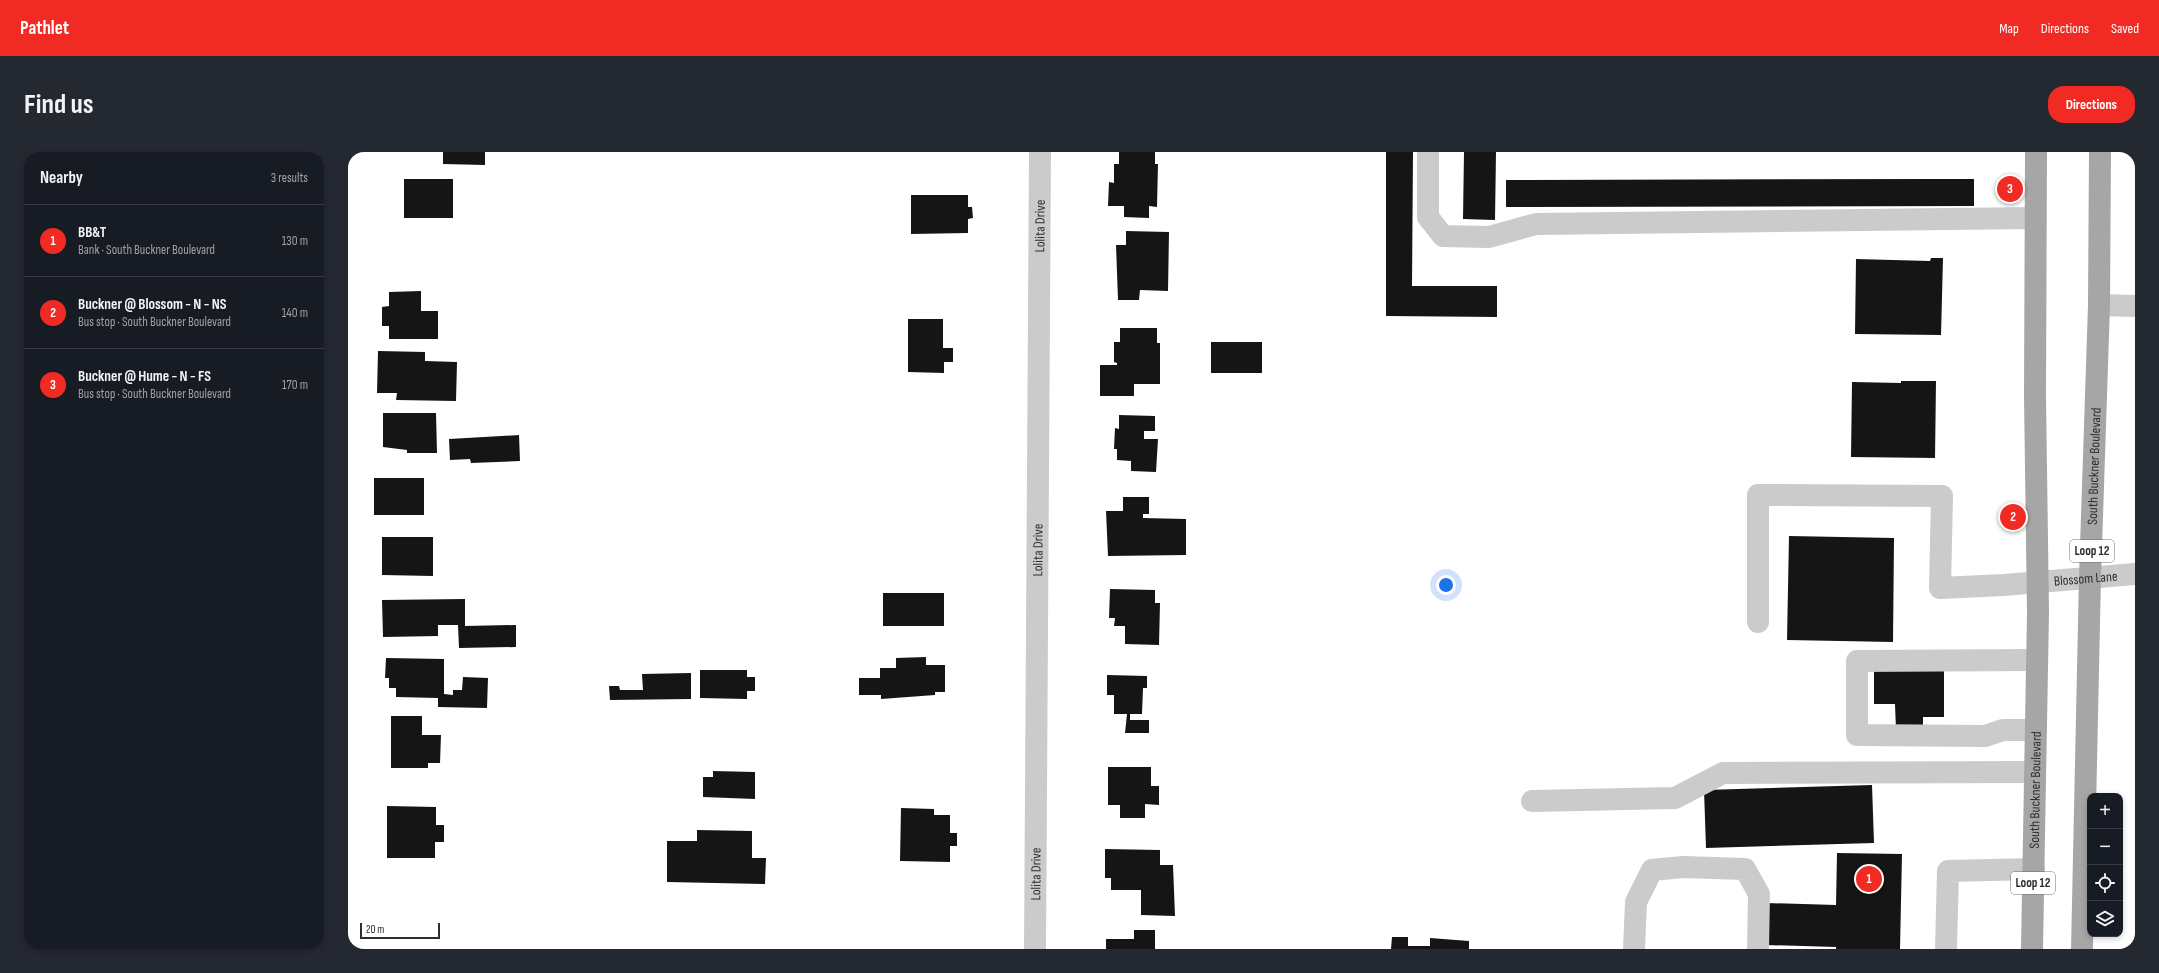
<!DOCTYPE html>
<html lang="en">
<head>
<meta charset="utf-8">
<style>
	:root { --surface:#171b24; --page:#242831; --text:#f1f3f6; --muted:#9ea1a6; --line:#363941; --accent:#f12b24 }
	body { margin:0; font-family:"Sofia Sans Condensed",sans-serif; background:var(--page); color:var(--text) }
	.controls { position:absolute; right:12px; bottom:12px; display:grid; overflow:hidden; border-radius:8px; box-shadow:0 2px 6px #0003 }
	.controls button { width:36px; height:36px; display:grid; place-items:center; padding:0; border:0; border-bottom:1px solid var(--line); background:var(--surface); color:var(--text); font:20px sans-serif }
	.scale { position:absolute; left:12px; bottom:10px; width:80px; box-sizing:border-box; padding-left:4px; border:2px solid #2e2e2e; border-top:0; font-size:11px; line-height:14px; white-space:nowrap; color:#2e2e2e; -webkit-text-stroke:3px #fff; paint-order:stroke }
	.you { position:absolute; left:1098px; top:433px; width:14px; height:14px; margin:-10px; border:3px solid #fff; border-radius:50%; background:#1a73e8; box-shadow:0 0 0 6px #1a73e833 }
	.badge { display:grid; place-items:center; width:26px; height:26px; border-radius:50%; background:var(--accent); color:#fff; font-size:13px; font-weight:700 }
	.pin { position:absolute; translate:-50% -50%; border:2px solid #fff; box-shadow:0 1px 4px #0006 }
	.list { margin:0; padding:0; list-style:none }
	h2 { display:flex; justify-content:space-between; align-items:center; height:52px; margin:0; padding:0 16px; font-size:17px }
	h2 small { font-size:13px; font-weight:400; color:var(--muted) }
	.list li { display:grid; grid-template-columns:26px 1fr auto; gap:12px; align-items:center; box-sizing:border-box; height:72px; padding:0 16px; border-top:1px solid var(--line) }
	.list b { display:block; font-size:15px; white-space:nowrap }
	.list p { margin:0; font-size:13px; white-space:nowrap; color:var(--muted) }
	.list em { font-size:13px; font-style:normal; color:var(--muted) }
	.icon { flex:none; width:22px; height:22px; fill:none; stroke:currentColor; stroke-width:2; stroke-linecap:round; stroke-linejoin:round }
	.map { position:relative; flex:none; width:1787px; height:797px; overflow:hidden; border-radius:16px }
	header { display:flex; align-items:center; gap:24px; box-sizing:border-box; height:56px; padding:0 20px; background:var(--accent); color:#fff }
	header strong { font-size:19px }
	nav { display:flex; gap:22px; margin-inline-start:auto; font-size:14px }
	.intro { display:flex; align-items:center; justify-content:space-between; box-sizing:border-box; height:96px; padding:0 24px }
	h1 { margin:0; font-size:28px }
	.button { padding:10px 18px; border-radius:16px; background:var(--accent); color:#fff; font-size:14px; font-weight:700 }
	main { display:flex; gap:24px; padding:0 24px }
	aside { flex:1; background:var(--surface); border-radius:16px; box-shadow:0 2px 6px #0003 }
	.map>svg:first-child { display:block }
</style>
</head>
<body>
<header>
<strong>Pathlet</strong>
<nav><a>Map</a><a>Directions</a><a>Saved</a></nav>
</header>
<div class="intro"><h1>Find us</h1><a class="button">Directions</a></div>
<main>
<aside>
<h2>Nearby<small>3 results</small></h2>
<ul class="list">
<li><span class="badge">1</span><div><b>BB&amp;T</b><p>Bank · South Buckner Boulevard</p></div><em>130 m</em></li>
<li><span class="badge">2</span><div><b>Buckner @ Blossom - N - NS</b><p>Bus stop · South Buckner Boulevard</p></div><em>140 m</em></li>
<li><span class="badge">3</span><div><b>Buckner @ Hume - N - FS</b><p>Bus stop · South Buckner Boulevard</p></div><em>170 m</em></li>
</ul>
</aside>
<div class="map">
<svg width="1787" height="797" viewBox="0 0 1787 797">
	<rect width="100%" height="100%" fill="#fff"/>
	<g fill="#151515">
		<polygon points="95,0 137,0 137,13 95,12"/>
		<polygon points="771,0 807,0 807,12 810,12 809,55 801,54 801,66 776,65 776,54 760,54 761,30 766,31 766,12 771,12"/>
		<polygon points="1038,0 1065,0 1064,134 1149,134 1149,165 1038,164"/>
		<polygon points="1116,0 1148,0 1147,68 1115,67"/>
		<rect x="56" y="27" width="49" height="39"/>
		<polygon points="1584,27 1626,27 1626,54 1158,55 1158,28"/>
		<polygon points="563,43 620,43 620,55 624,55 625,66 620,67 620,81 563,82"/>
		<polygon points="778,79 821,80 820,139 792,138 791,148 770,148 768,93 778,93"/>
		<polygon points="1583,106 1595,106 1593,183 1507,182 1508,107 1582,109"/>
		<polygon points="73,139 73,159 90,159 90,187 41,187 41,174 34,174 34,155 41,154 41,140"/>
		<polygon points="560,167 595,167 595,196 605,196 605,210 596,210 596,221 560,220"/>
		<polygon points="772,176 809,176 809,191 812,191 812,232 786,232 786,244 752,244 752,213 769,213 769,211 766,210 766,190 772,190"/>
		<rect x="863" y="190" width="51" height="31"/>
		<polygon points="30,199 77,200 77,209 109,210 108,249 48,248 49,241 29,241"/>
		<polygon points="1553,229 1588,229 1587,306 1503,305 1504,230 1553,231"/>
		<polygon points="35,261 88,261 89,301 59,301 59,298 35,295"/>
		<polygon points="771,263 807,264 807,279 796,279 796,287 810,287 808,320 783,319 783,309 769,308 769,297 766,297 767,276 771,277"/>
		<polygon points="171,283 172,309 123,311 122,307 102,308 101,287"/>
		<rect x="26" y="326" width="50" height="37"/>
		<polygon points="775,345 801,345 801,362 795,362 795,366 838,367 838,403 760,404 758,359 775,359"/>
		<polygon points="1441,384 1546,386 1545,490 1439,488"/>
		<polygon points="34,385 85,385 85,424 34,423"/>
		<polygon points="762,437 807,438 807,451 812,451 811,493 777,492 777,474 766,474 767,466 761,466"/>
		<rect x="535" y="441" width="61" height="33"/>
		<polygon points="117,447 117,474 168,473 168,495 111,496 110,473 90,473 90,484 35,485 34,448"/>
		<polygon points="578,505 578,513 597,513 597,540 587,540 587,543 533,547 533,543 511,543 511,526 532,526 532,516 548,516 548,506"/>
		<polygon points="38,506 96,507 96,542 105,543 105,538 114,538 115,525 140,526 139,556 90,555 90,546 48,545 48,536 41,536 41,526 37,526"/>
		<polygon points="352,518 399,518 399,525 407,525 407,539 399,539 399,547 352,546"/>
		<polygon points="1596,518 1596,565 1575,565 1575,578 1548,578 1547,552 1526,552 1526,519"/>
		<polygon points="343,521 343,547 262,548 261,534 271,534 272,538 295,538 294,522"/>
		<polygon points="759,523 799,524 799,536 795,536 794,562 782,562 782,568 801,568 801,581 777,581 779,562 766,562 766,543 759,543"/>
		<polygon points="43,564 74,564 74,583 93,583 92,611 80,611 80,616 43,616"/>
		<polygon points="760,615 803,615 803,634 811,634 811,653 797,652 797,666 772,666 772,653 760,653"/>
		<polygon points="365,619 407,620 407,647 355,645 355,625 365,625"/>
		<polygon points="1524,633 1526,691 1358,696 1356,638"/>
		<polygon points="39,654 88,655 88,673 96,673 96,690 87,690 87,706 39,706"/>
		<polygon points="553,656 586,657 586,663 602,663 602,681 609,681 609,694 602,694 602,710 552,709"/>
		<polygon points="349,678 404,679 404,706 418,706 417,732 319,730 319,689 349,689"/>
		<polygon points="757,697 812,698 812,713 825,713 827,764 793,763 793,738 763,738 763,726 757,726"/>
		<polygon points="1489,701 1554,702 1552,797 1488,797 1488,795 1417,793 1417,751 1488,753"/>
		<polygon points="786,778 807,778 807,797 758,797 758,787 786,787"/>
		<polygon points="1044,785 1060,785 1060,794 1082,794 1082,786 1121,789 1121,797 1043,797"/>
	</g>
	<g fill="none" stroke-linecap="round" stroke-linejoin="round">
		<g stroke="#cbcbcb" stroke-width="22">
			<polyline points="1080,0 1080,65 1095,84 1141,85 1188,72 1687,66"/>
			<polyline points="1751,153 1787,154"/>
			<path id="s1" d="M1410 470V343L1594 344 1592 436 1656 433 1787 422"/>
			<polyline points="1688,578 1655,578 1637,584 1509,583 1509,509 1689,508"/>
			<polyline points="1184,649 1327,646 1375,621 1687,620"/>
			<path id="s2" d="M687 797 692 0"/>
			<polyline points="1286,797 1288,750 1304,718 1335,715 1397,717 1411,742 1410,797"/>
			<polyline points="1598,797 1600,719 1686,717"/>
		</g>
		<g stroke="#a6a6a6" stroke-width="22">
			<path id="s3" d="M1684 797 1690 460 1687 244 1688 0"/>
			<path id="s4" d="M1734 797 1742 425 1751 153 1752 0"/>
		</g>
	</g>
	<g text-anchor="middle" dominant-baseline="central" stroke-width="4" stroke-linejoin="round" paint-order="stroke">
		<g fill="#fff" stroke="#6d6d6d" stroke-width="1">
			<rect x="1722" y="388" width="44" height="22" rx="3"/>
			<rect x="1663" y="720" width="44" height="22" rx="3"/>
		</g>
		<g font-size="13" font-weight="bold" fill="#2e2e2e">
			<text x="1744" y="399">Loop 12</text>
			<text x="1685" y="731">Loop 12</text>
		</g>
		<g font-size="14" fill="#2e2e2e" stroke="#fff">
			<text stroke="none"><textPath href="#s2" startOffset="723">Lolita Drive</textPath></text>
			<text stroke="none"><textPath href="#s4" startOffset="483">South Buckner Boulevard</textPath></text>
			<text stroke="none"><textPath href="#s2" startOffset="399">Lolita Drive</textPath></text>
			<text stroke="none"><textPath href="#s1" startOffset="549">Blossom Lane</textPath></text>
			<text stroke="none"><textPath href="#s3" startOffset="159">South Buckner Boulevard</textPath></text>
			<text stroke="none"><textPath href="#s2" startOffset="75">Lolita Drive</textPath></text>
		</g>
	</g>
</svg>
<div class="controls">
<button>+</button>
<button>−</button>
<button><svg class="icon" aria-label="locate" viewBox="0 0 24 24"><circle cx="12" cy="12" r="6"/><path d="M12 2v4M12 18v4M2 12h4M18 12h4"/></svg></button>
<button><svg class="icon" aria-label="layers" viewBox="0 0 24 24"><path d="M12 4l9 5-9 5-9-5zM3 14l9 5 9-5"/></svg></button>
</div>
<div class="scale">20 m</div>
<div class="you"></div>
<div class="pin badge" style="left:1521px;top:727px">1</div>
<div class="pin badge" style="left:1665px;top:365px">2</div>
<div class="pin badge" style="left:1662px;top:37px">3</div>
</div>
</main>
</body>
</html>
